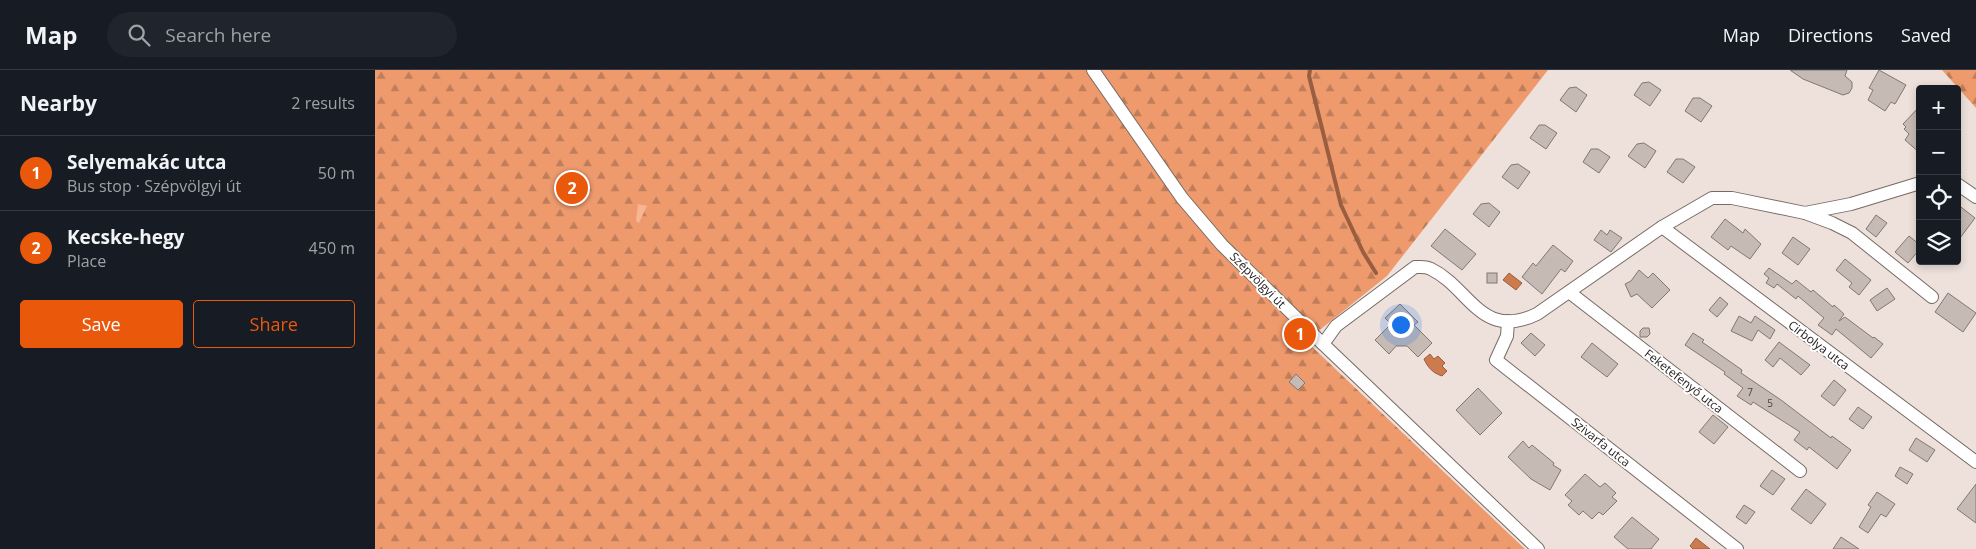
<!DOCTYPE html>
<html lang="en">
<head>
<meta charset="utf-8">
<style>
	:root { --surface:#171b24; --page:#20242c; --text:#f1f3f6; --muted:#9ea1a6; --line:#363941; --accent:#ea580c }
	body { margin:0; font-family:"Open Sans",sans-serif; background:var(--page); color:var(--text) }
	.controls { position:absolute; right:15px; top:15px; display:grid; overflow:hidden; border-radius:5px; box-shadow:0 2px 8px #0003 }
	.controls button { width:45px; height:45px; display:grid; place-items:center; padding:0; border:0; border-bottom:1px solid var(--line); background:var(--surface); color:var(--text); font:25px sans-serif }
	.you { position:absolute; left:1025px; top:254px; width:18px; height:18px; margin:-12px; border:4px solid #fff; border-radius:50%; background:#1a73e8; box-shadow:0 0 0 8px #1a73e833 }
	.badge { display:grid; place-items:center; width:32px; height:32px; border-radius:50%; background:var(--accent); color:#fff; font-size:16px; font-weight:700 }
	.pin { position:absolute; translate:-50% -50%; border:2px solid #fff; box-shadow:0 1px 5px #0006 }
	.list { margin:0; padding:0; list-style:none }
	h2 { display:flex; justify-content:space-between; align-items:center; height:65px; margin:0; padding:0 20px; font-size:21px }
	h2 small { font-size:16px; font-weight:400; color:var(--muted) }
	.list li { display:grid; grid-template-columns:32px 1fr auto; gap:15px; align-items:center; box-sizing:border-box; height:75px; padding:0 20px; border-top:1px solid var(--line) }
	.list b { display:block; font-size:19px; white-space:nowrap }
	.list p { margin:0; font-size:16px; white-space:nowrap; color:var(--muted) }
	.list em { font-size:16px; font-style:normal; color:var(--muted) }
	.actions { display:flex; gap:10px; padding:15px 20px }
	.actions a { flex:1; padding:11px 0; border:1px solid var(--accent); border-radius:5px; text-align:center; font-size:18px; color:var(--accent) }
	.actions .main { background:var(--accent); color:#fff }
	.icon { flex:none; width:28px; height:28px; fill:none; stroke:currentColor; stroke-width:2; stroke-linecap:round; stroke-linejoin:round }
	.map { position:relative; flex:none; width:1601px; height:479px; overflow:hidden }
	header { display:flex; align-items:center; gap:30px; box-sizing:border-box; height:70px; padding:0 25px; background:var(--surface); border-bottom:1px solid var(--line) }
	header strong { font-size:24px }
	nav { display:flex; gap:28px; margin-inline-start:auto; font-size:18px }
	.search { width:350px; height:45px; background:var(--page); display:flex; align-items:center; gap:12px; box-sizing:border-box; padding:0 18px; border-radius:28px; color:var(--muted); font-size:19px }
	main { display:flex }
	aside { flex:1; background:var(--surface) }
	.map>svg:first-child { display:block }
</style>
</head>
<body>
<header>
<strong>Map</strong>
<div class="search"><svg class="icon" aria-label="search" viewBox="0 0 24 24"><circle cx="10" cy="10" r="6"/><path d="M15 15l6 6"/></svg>Search here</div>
<nav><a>Map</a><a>Directions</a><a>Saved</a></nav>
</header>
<main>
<aside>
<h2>Nearby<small>2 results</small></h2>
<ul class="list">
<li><span class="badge">1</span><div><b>Selyemakác utca</b><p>Bus stop · Szépvölgyi út</p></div><em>50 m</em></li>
<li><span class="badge">2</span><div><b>Kecske-hegy</b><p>Place</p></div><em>450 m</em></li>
</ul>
<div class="actions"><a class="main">Save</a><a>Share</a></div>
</aside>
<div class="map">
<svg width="1601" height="479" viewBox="0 0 1601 479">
	<defs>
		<pattern id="forest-firs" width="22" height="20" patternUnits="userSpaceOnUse" patternTransform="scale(1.25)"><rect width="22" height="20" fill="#ee9a6d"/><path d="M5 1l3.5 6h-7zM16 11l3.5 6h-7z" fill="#c07d59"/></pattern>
		<pattern id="park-crowns" width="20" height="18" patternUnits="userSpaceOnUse" patternTransform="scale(1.25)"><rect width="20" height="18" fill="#f7b693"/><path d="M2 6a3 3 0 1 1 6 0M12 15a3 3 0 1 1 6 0" fill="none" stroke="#d39c7e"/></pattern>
	</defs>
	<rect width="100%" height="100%" fill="#eee1db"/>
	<g fill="url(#forest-firs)">
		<polygon points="0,0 1173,0 1012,206 931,271 1150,479 0,479"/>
		<polygon points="1567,0 1601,0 1601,38"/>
	</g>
	<polygon fill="url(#park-crowns)" points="263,134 272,136 264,153 261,151"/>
	<g fill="#cc7b4f" stroke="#995e3f">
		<polygon points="1134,203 1147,213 1141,220 1128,210"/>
		<path d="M1055 284 1059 289 1063 286 1070 293 1067 296 1072 301 1067 306C1058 303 1053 298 1049 289Z"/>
		<polygon points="1321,468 1335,479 1318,479 1315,476"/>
	</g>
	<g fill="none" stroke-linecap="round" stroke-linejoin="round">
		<polyline stroke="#995e3f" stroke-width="4" points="935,0 934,6 966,135 988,182 1001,203"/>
	</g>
	<g fill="#c6bab4" stroke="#827771">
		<polygon points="1415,0 1472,0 1470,6 1477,12 1477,18 1474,23 1468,25 1428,9"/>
		<polygon points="1504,0 1531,15 1520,34 1516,32 1510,41 1493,30 1498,20 1494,18"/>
		<polygon points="1274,12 1286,20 1275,36 1259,25 1267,13"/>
		<polygon points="1201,17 1212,25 1201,42 1185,30 1194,18"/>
		<polygon points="1318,28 1325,28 1337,36 1326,52 1310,41"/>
		<polygon points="1545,36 1545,83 1530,70 1534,64 1529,59 1531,57 1528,54"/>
		<polygon points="1164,55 1170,55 1182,63 1171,79 1155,68"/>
		<polygon points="1269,73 1281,81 1270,98 1253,86 1262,74"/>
		<polygon points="1216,79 1223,79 1235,87 1224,103 1208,92"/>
		<polygon points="1301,89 1308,89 1320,97 1308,113 1292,102"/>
		<polygon points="1143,94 1155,102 1143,119 1127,107 1136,95"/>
		<polygon points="1114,133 1125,142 1114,157 1098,144 1106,134"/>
		<polygon points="1582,134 1600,148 1582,172"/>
		<polygon points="1501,145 1512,153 1501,167 1491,159"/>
		<polygon points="1350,149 1368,163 1370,159 1386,174 1375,189 1356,176 1353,180 1336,167"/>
		<polygon points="1070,159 1101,184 1087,200 1056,176"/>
		<polygon points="1226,160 1232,165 1235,160 1247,168 1236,182 1219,170"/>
		<polygon points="1534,166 1545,175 1545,179 1533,193 1520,182"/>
		<polygon points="1418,167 1435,179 1423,195 1407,183"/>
		<polygon points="1178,175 1198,191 1190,202 1186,199 1167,224 1147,207 1158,193 1161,196"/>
		<polygon points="1470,189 1496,210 1484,225 1474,217 1477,213 1461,200"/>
		<polygon points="1394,198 1417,214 1421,210 1436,222 1438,220 1458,237 1459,235 1469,244 1464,251 1470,247 1498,268 1499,267 1508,274 1496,288 1461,259 1457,265 1443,255 1449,248 1423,226 1421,229 1402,214 1399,218 1391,213 1394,208 1389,204"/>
		<polygon points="1264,200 1273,208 1278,203 1295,220 1277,238 1262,224 1256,227 1250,214 1256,211"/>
		<rect x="1112" y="203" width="10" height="10"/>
		<polygon points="1512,218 1520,229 1502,241 1495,230"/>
		<polygon points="1573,223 1601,243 1588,262 1560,242"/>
		<polygon points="1345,227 1353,234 1342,247 1334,240"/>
		<polygon points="1025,234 1043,252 1039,255 1057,273 1043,287 1032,276 1021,276 1014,284 1000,270 1016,254 1010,248"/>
		<polygon points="1364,246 1376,253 1380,246 1400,260 1395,269 1383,260 1377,271 1356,261"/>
		<polygon points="1268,258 1274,258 1275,264 1272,267 1265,267 1265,261"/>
		<polygon points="1156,263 1170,275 1160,286 1146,273"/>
		<polygon points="1318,263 1329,270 1327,272 1367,300 1366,303 1406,330 1456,368 1457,366 1476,380 1462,399 1434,377 1432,380 1419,370 1425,362 1378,332 1376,335 1362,326 1368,318 1349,304 1350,302 1310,275"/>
		<polygon points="1404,272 1435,295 1426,305 1405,288 1398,297 1390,290"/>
		<polygon points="1217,273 1243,294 1232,307 1206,287"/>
		<polygon points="921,304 930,313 923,320 914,312"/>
		<polygon points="1459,310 1471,320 1459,336 1446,326"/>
		<polygon points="1103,318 1127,343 1105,365 1081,340"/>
		<polygon points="1483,337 1497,347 1488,359 1474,349"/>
		<polygon points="1338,345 1353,357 1339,374 1324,362"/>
		<polygon points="1541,368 1560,380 1552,392 1534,380"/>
		<polygon points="1148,371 1154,378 1157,375 1179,393 1178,395 1186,400 1175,420 1156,409 1133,387"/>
		<polygon points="1525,397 1538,404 1532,414 1520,406"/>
		<polygon points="1397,400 1410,409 1398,425 1385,416"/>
		<polygon points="1210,404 1225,417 1230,413 1241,423 1237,427 1242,431 1228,445 1224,442 1217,449 1208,441 1204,445 1193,435 1197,431 1190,425"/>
		<polygon points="1601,414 1601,453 1582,439"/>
		<polygon points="1431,419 1451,434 1436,454 1416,439"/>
		<polygon points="1502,422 1520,434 1511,447 1506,444 1493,463 1484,457 1496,437 1493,435"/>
		<polygon points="1369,435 1380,442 1371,454 1361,447"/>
		<polygon points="1257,447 1284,469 1276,479 1253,479 1239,467"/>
		<polygon points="1466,467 1484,479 1458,479"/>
	</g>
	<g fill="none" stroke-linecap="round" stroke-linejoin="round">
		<defs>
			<g id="minor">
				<polyline points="718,0 807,128 847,175 948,274 1163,479"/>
				<polyline points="1582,114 1601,127"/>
				<polyline points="1430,143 1457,153 1477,163 1557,227"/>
				<polyline points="1287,157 1601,392"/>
				<polyline points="1194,222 1425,401"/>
				<polyline points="1133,251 1132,266 1121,290 1362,479"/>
				<path d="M948 274 961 256 1040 197C1045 197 1051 196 1056 199 1095 218 1106 271 1162 244L1287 157 1337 128H1357L1430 143 1476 134 1545 113"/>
			</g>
		</defs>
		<use href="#minor" stroke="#766b65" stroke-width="14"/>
		<use href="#minor" stroke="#fff" stroke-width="12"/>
	</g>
	<g text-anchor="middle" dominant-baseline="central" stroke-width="4" stroke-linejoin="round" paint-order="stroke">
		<g font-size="10" fill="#4a4440">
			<text x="1375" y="322">7</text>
			<text x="1395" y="333">5</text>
		</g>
		<g font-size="12" fill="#211c1a" stroke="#fff">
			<text transform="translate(883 210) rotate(45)">Szépvölgyi út</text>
			<text transform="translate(1444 275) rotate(37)">Cirbolya utca</text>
			<text transform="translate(1309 311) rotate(38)">Feketefenyő utca</text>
			<text transform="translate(1226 372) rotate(38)">Szivarfa utca</text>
		</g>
	</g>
</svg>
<div class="controls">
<button>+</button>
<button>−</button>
<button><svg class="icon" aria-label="locate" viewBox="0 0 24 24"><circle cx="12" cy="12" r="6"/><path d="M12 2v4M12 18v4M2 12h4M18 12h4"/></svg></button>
<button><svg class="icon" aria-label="layers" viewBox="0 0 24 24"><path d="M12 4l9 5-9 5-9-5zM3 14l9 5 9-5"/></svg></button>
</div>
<div class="you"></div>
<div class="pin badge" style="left:925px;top:264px">1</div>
<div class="pin badge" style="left:197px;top:118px">2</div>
</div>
</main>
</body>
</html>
